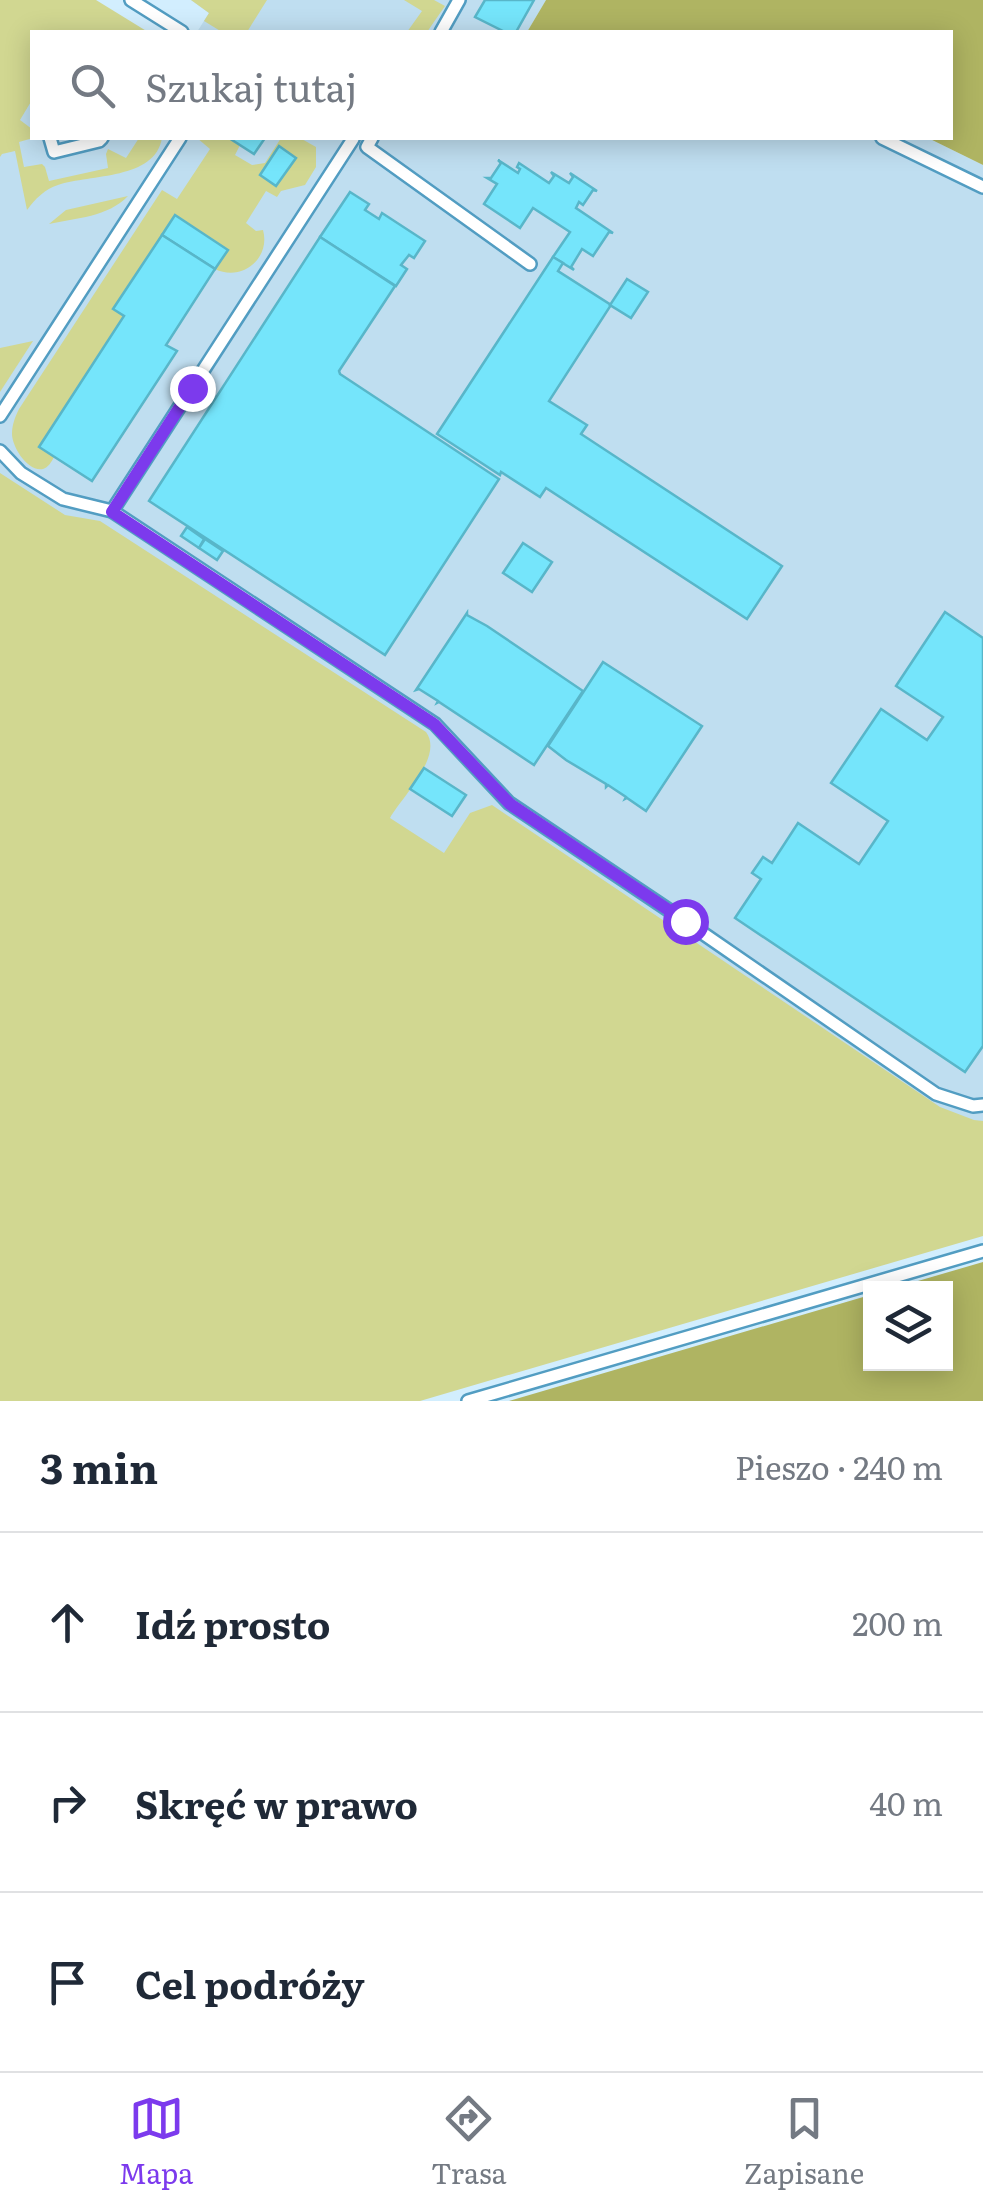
<!DOCTYPE html>
<html lang="pl">
<head>
<meta charset="utf-8">
<style>
	:root { --surface:#fff; --page:#f6f6f7; --text:#1f2937; --muted:#747a83; --line:#e0e1e3; --accent:#7c3aed }
	body { margin:0; font-family:Literata,serif; background:var(--page); color:var(--text) }
	.controls { position:absolute; right:30px; bottom:30px; display:grid; overflow:hidden; border-radius:0px; box-shadow:0 5px 25px #0003 }
	.controls button { width:90px; height:90px; display:grid; place-items:center; padding:0; border:0; border-bottom:2px solid var(--line); background:var(--surface); color:var(--text); font:50px sans-serif }
	.stop { position:absolute; width:30px; height:30px; margin:-22px; border:8px solid #7c3aed; border-radius:50%; background:#fff }
	.stop.end { background:#7c3aed; border-color:#fff; box-shadow:0 2px 10px #0008 }
	.list { margin:0; padding:0; list-style:none }
	h2 { display:flex; justify-content:space-between; align-items:center; height:130px; margin:0; padding:0 40px; font-size:42px }
	h2 small { font-size:32px; font-weight:400; color:var(--muted) }
	.list li { display:grid; grid-template-columns:65px 1fr auto; gap:30px; align-items:center; box-sizing:border-box; height:180px; padding:0 40px; border-top:2px solid var(--line) }
	.list b { display:block; font-size:38px; white-space:nowrap }
	.list em { font-size:32px; font-style:normal; color:var(--muted) }
	.icon { flex:none; width:55px; height:55px; fill:none; stroke:currentColor; stroke-width:2; stroke-linecap:round; stroke-linejoin:round }
	.map { position:relative; flex:none; width:983px; height:1401px; overflow:hidden }
	.search { position:absolute; background:var(--surface); box-shadow:0 5px 25px #0003; left:30px; right:30px; top:30px; height:110px; display:flex; align-items:center; gap:25px; box-sizing:border-box; padding:0 35px; border-radius:0px; color:var(--muted); font-size:38px }
	.sheet { height:670px; background:var(--surface) }
	nav { display:flex; justify-content:space-around; align-items:center; box-sizing:border-box; height:140px; border-top:2px solid var(--line); background:var(--surface); font-size:28px; color:var(--muted) }
	nav a { display:grid; justify-items:center; gap:5px }
	nav .on { color:var(--accent) }
	.map>svg:first-child { display:block }
</style>
</head>
<body>
<div class="map">
<svg width="983" height="1401" viewBox="0 0 983 1401">
	<rect width="100%" height="100%" fill="#d2eefe"/>
	<g fill="#bfdef0">
		<polygon points="191,0 546,0 527,32 197,32 209,13"/>
		<polygon points="32,62 32,138 928,138 983,165 983,1135 450,869 0,498 0,112"/>
	</g>
	<g fill="#d1d791">
		<path d="M0 0H96L148 32H32V100L20 120 32 129 33 138 19 142 24 167 42 164 45 167 49 181 108 168 106 154 108 149 126 158 139 138H162C155 180 91 174 58 185 45 189 35 199 27 210L15 151 2 154 0 157Z"/>
		<polygon points="191,0 267,0 247,32 222,32 204,21 209,13"/>
		<polygon points="404,0 434,0 445,6 427,32 407,32 422,11"/>
		<path d="M197 138H229L240 145 235 155 252 165 265 163 281 138H300L316 147V167L305 185 281 191 277 197 266 191 246 223 256 231 263 230C271 259 241 282 215 269L227 251 175 216 114 309 124 316 40 447 54 457C52 461 48 468 43 469 27 472 12 446 12 434 12 425 15 417 19 409L162 190 177 199 210 149Z"/>
		<path d="M128 196C108 217 76 218 49 224L66 210Z"/>
		<polygon points="33,341 0,392 0,348"/>
		<path d="M0 473 65 515 100 521 426 732C444 756 402 797 390 818L444 853 470 813 492 805 940 1107 974 1120 983 1121V1236L420 1401H0Z"/>
	</g>
	<g fill="#afb462">
		<polygon points="546,0 983,0 983,165 928,138 950,138 950,32 527,32"/>
		<polygon points="983,1262 983,1401 509,1401 870,1295 870,1364 946,1364 946,1288 894,1288"/>
	</g>
	<g fill="#75e5fb" stroke="#58b6c9" stroke-width="2.5">
		<polygon points="485,0 534,0 516,32 505,32 475,17"/>
		<polygon points="229,138 265,138 254,154"/>
		<polygon points="279,146 296,158 276,186 260,175"/>
		<polygon points="498,160 518,173 520,169 517,167 519,163 549,183 554,176 551,172 569,183 573,177 570,173 597,191 593,190 583,205 579,202 576,208 613,233 609,232 593,256 582,249 571,267 574,270 553,257 570,232 533,208 520,228 484,204 497,184 487,178 491,178 501,163"/>
		<polygon points="350,192 369,204 365,210 379,219 382,213 425,241 414,258 409,255 401,265 407,269 396,286 320,237"/>
		<polygon points="175,215 228,250 215,269 162,235"/>
		<polygon points="162,235 215,269 166,345 177,351 92,481 39,447 124,316 113,309"/>
		<polygon points="320,237 395,286 339,371 340,374 499,479 385,655 149,501"/>
		<polygon points="553,257 563,263 558,271 611,305 549,401 587,425 581,434 782,566 747,619 546,488 540,497 501,472 500,475 437,434"/>
		<polygon points="627,279 648,292 631,318 610,305"/>
		<polygon points="187,527 204,539 199,548 181,536"/>
		<polygon points="205,539 223,551 217,560 199,548"/>
		<polygon points="523,543 552,562 532,592 503,573"/>
		<polygon points="945,612 983,638 983,1046 965,1072 735,918 761,879 752,873 763,857 772,863 798,823 859,864 888,821 831,783 881,709 927,740 943,717 896,686"/>
		<polygon points="467,613 467,615 487,626 583,691 534,765 439,702 437,703 438,701 419,689 416,690"/>
		<polygon points="603,662 702,726 646,811 627,798 625,799 626,797 608,785 606,787 606,784 566,760 548,746"/>
		<polygon points="424,768 466,795 452,816 410,789"/>
	</g>
	<g fill="none" stroke-linecap="round" stroke-linejoin="round">
		<defs>
			<g id="service">
				<polyline points="131,0 182,32"/>
				<polyline points="441,32 459,0"/>
				<polyline points="50,138 54,152 99,141 102,138"/>
				<polyline points="372,138 367,147 530,264"/>
				<polyline points="882,138 983,187"/>
				<polyline points="0,416 180,138"/>
				<polyline points="0,451 21,473 63,499 112,511 435,724 509,803 685,921 936,1094 973,1106 983,1105"/>
				<polyline points="112,511 353,139"/>
				<polyline points="468,1401 983,1251"/>
			</g>
		</defs>
		<use href="#service" stroke="#529dc2" stroke-width="16"/>
		<use href="#service" stroke="#fff" stroke-width="11"/>
	</g>
	<g fill="none" stroke-linecap="round" stroke-linejoin="round">
		<polyline stroke="#7c3aed" stroke-width="12" points="192,388 112,512 434,724 510,804 685,921"/>
	</g>
</svg>
<div class="controls">
<button><svg class="icon" aria-label="layers" viewBox="0 0 24 24"><path d="M12 4l9 5-9 5-9-5zM3 14l9 5 9-5"/></svg></button>
</div>
<div class="stop" style="left:685px;top:921px"></div>
<div class="stop end" style="left:192px;top:388px"></div>
<div class="search"><svg class="icon" aria-label="search" viewBox="0 0 24 24"><circle cx="10" cy="10" r="6"/><path d="M15 15l6 6"/></svg>Szukaj tutaj</div>
</div>
<section class="sheet">
<h2>3 min<small>Pieszo · 240 m</small></h2>
<ul class="list">
<li><svg class="icon" aria-label="ahead" viewBox="0 0 24 24"><path d="M12 20V5M6 11l6-6 6 6"/></svg><div><b>Idź prosto</b></div><em>200 m</em></li>
<li><svg class="icon" aria-label="right" viewBox="0 0 24 24"><path d="M7 20v-9h11M14 6l5 5-5 5"/></svg><div><b>Skręć w prawo</b></div><em>40 m</em></li>
<li><svg class="icon" aria-label="arrive" viewBox="0 0 24 24"><path d="M6 21V4h12l-3 4 3 4H6"/></svg><div><b>Cel podróży</b></div></li>
</ul>
</section>
<nav>
<a class="on"><svg class="icon" aria-label="map" viewBox="0 0 24 24"><path d="M3 6l6-2 6 2 6-2v14l-6 2-6-2-6 2zM9 4v14M15 6v14"/></svg>Mapa</a>
<a><svg class="icon" aria-label="directions" viewBox="0 0 24 24"><path d="M12 3l9 9-9 9-9-9zM9 14v-3h6M13 9l2 2-2 2"/></svg>Trasa</a>
<a><svg class="icon" aria-label="saved" viewBox="0 0 24 24"><path d="M7 4h10v16l-5-4-5 4z"/></svg>Zapisane</a>
</nav>
</body>
</html>
